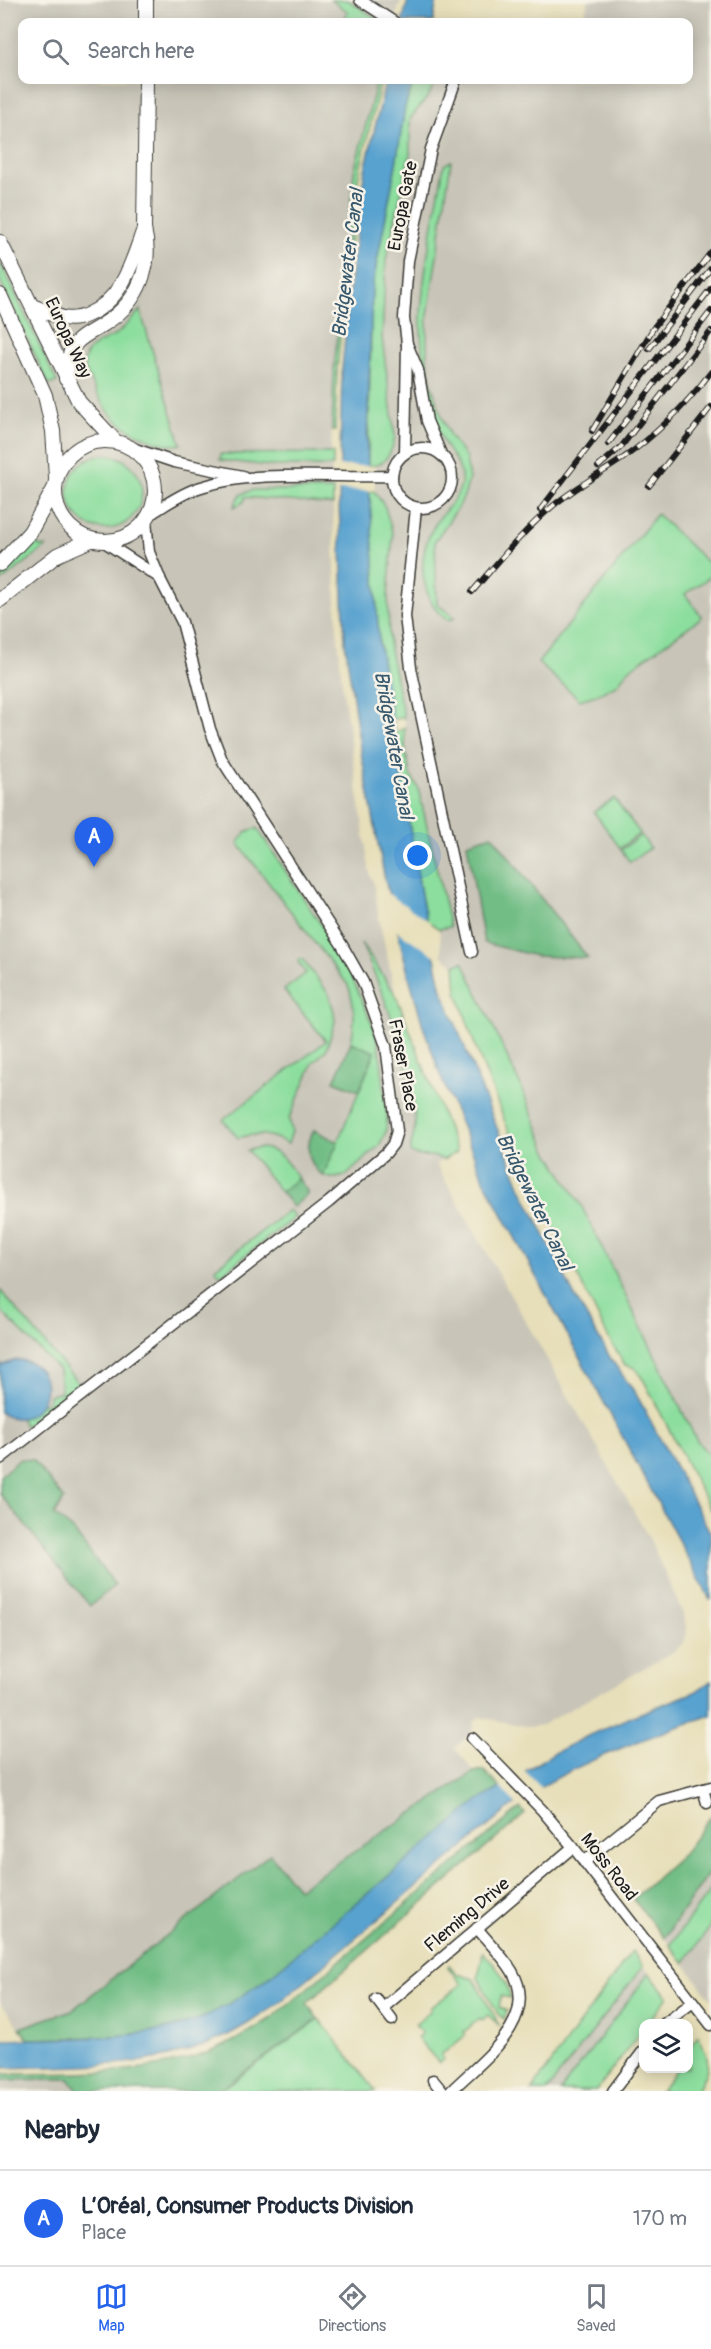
<!DOCTYPE html>
<html lang="en">
<head>
<meta charset="utf-8">
<style>
	:root { --surface:#fff; --page:#f2f2f3; --text:#1f2937; --muted:#747a83; --line:#e0e1e3; --accent:#2563eb }
	body { margin:0; font-family:Pangolin,sans-serif; background:var(--page); color:var(--text) }
	.controls { position:absolute; right:18px; bottom:18px; display:grid; overflow:hidden; border-radius:12px; box-shadow:0 3px 15px #0003 }
	.controls button { width:54px; height:54px; display:grid; place-items:center; padding:0; border:0; border-bottom:2px solid var(--line); background:var(--surface); color:var(--text); font:30px sans-serif }
	.you { position:absolute; left:418px; top:856px; width:21px; height:21px; margin:-15px; border:4px solid #fff; border-radius:50%; background:#1a73e8; box-shadow:0 0 0 9px #1a73e833 }
	.badge { display:grid; place-items:center; width:39px; height:39px; border-radius:50%; background:var(--accent); color:#fff; font-size:20px; font-weight:700 }
	.pin { position:absolute; translate:-50% -50px; filter:drop-shadow(0 2px 3px #0008) }
	.pin::after { content:''; position:absolute; top:32px; width:21px; height:18px; background:inherit; clip-path:polygon(0 0,100% 0,50% 100%) }
	.list { margin:0; padding:0; list-style:none }
	h2 { display:flex; justify-content:space-between; align-items:center; height:78px; margin:0; padding:0 24px; font-size:26px }
	h2 small { font-size:20px; font-weight:400; color:var(--muted) }
	.list li { display:grid; grid-template-columns:39px 1fr auto; gap:18px; align-items:center; box-sizing:border-box; height:96px; padding:0 24px; border-top:2px solid var(--line) }
	.list b { display:block; font-size:22px; white-space:nowrap }
	.list p { margin:0; font-size:20px; white-space:nowrap; color:var(--muted) }
	.list em { font-size:20px; font-style:normal; color:var(--muted) }
	.icon { flex:none; width:33px; height:33px; fill:none; stroke:currentColor; stroke-width:2; stroke-linecap:round; stroke-linejoin:round }
	.map { position:relative; flex:none; width:711px; height:2091px; overflow:hidden }
	.search { position:absolute; background:var(--surface); box-shadow:0 3px 15px #0003; left:18px; right:18px; top:18px; height:66px; display:flex; align-items:center; gap:15px; box-sizing:border-box; padding:0 21px; border-radius:12px; color:var(--muted); font-size:22px }
	.sheet { height:174px; background:var(--surface) }
	nav { display:flex; justify-content:space-around; align-items:center; box-sizing:border-box; height:84px; border-top:2px solid var(--line); background:var(--surface); font-size:16px; color:var(--muted) }
	nav a { display:grid; justify-items:center; gap:3px }
	nav .on { color:var(--accent) }
	.map>svg:first-child { display:block }
</style>
</head>
<body>
<div class="map">
<svg width="711" height="2091" viewBox="0 0 711 2091">
	<rect width="100%" height="100%" fill="#f7f3e8"/>
	<filter id="ink" filterUnits="userSpaceOnUse"><feTurbulence type="fractalNoise" baseFrequency=".0167" numOctaves="2"/><feDisplacementMap in="SourceGraphic" scale="12" xChannelSelector="R" yChannelSelector="G"/><feConvolveMatrix kernelMatrix="1 2 1 2 8 2 1 2 1" color-interpolation-filters="sRGB"/></filter>
	<filter id="wash" filterUnits="userSpaceOnUse"><feTurbulence type="fractalNoise" baseFrequency=".008" numOctaves="4" result="noise"/><feDisplacementMap in="SourceGraphic" scale="24" xChannelSelector="R" yChannelSelector="G"/><feGaussianBlur stdDeviation="1.35" result="paint"/><feColorMatrix in="noise" values="0 0 0 0 0 0 0 0 0 0 0 0 0 0 0 0 0 1.4 0 .05"/><feComposite in="paint" operator="in"/></filter>
	<g filter="url(#wash)">
		<rect width="100%" height="100%" fill="#e7dfb9"/>
		<g fill="#c8c4b8" fill-rule="evenodd">
			<polygon points="0,0 401,0 394,22 22,22 22,80 377,80 354,172 334,369 331,449 337,628 342,684 370,875 374,884 379,919 396,995 457,1152 436,1164 649,1538 683,1614 687,1631 682,1644 673,1652 542,1725 530,1727 479,1717 474,1722 473,1731 455,1748 474,1772 298,1889 270,1855 72,2010 20,2028 0,2002"/>
			<path d="M588 0H711V566L657 514 618 684 627 671 701 617 685 594 711 576V1511L459 964 455 965 442 956 439 929 449 927 418 787 410 775 405 746 407 734 389 644 388 596 393 535 388 516 375 492V466L380 464 395 437 382 338 386 260 410 154V119L429 95 437 80H688V22H583ZM450 161 427 322V357L431 383 439 409 450 436 466 458 469 479 435 541 437 605 455 618H444L437 611 429 596 425 585 422 562 431 529 458 493 461 471 456 458 446 446 432 413 423 358 444 165Z"/>
			<polygon points="711,1870 711,1889 670,1945 664,1938"/>
			<polygon points="711,1926 711,2000 684,1963"/>
			<polygon points="643,1966 649,1973 560,2091 547,2091"/>
			<polygon points="69,2079 78,2091 0,2091 0,2080"/>
		</g>
		<g fill="#8cde9e" stroke="#547d5d" stroke-width="1.5">
			<polygon points="331,0 348,0 382,22 354,22 345,19 347,11"/>
			<polygon points="377,80 381,80 359,173 355,198 337,369 335,431 332,431 334,369 354,172"/>
			<path d="M414 80H437L429 95 410 119V154L386 260 382 338 395 437C392 453 386 466 368 466L372 288 396 164 405 107Z"/>
			<path d="M451 161 427 322V357L431 383 439 409 450 436 466 458 469 479 465 494 459 506 435 541 437 604 455 618 448 620C437 614 431 603 427 591 417 563 425 533 445 511 452 502 459 495 461 484 463 465 452 458 444 443 436 428 431 413 428 396 424 369 420 341 421 314 424 264 435 214 444 165Z"/>
			<polygon points="0,262 57,382 49,385 0,280"/>
			<path d="M140 310 181 444C164 450 123 429 111 415 104 406 97 394 92 384 88 375 82 367 85 358 89 344 107 341 118 333 126 326 133 318 140 310Z"/>
			<polygon points="333,453 333,466 269,466 220,460 221,454"/>
			<circle cx="105" cy="492" r="37"/>
			<path d="M255 490H333V505L245 497 244 502 234 507C238 495 242 492 255 490Z"/>
			<polygon points="369,490 375,492 385,507 393,535 388,596 389,644 404,718 392,719 379,641"/>
			<polygon points="657,514 711,566 711,576 685,594 702,617 627,671 618,684 599,694 580,700 538,663"/>
			<polygon points="32,540 39,546 46,547 0,582 0,573"/>
			<polygon points="405,727 405,747 410,775 418,787 450,927 439,929 426,920 422,900 394,734"/>
			<polygon points="614,798 640,833 620,848 594,812"/>
			<path d="M257 828 344 959 374 1028 380 1050 387 1117 386 1132 379 1146 347 1175C339 1179 332 1179 323 1176L375 1053 351 1042C356 1022 355 1005 348 985L240 846 238 842 246 832Z"/>
			<polygon points="641,835 650,848 630,862 621,850"/>
			<path d="M361 943 396 995 457 1152 443 1160C432 1152 420 1160 410 1152 411 1141 416 1131 415 1120 410 1057 386 1000 361 943Z"/>
			<path d="M299 959H302L329 994 334 1012 335 1022 326 1050 313 1063 289 1119 292 1131 288 1144C272 1134 256 1132 238 1138L223 1120 326 1041 284 990 306 973 298 962Z"/>
			<polygon points="463,962 519,1082 546,1148 581,1205 696,1439 711,1458 711,1511 644,1381 635,1368 625,1365 609,1339 522,1165 476,1048 457,992 455,965"/>
			<path d="M259 1148C280 1148 287 1163 298 1178L281 1192 247 1150Z"/>
			<polygon points="289,1210 295,1217 220,1275 215,1268"/>
			<path d="M0 1290 80 1385 25 1426 20 1418C30 1416 38 1410 43 1403H48L49 1395 61 1393 59 1370 0 1310Z"/>
			<polygon points="711,1889 711,1926 684,1963 670,1945"/>
			<polygon points="632,1951 643,1966 547,2091 531,2091"/>
			<path d="M483 1952C495 1966 508 1978 510 1998L501 1996 499 2007 507 2011 504 2019 498 2014 478 1978Z"/>
			<polygon points="449,1965 457,1974 474,1979 500,2026 488,2015 482,2020 480,2018 464,2032 466,2035 441,2055 444,2059 439,2063 417,2038 422,2033 415,2025 431,2010 430,2008 462,1984 448,1967"/>
			<polygon points="649,1973 668,1997 648,2023 644,2024 643,2029 596,2091 560,2091"/>
			<polygon points="319,2019 376,2091 218,2091 221,2090"/>
			<path d="M698 2035C711 2061 711 2066 697 2091H661L676 2069 688 2068 689 2048Z"/>
		</g>
		<g fill="#71bd85" stroke="#466c50" stroke-width="1.5">
			<polygon points="492,835 588,958 536,956 484,943 467,843"/>
			<polygon points="351,1042 375,1052 359,1091 334,1081"/>
			<path d="M314 1130 338 1142 323 1176C308 1164 304 1147 314 1130Z"/>
			<polygon points="298,1178 307,1191 307,1195 293,1207 281,1192"/>
			<polygon points="20,1459 33,1460 64,1499 54,1515 72,1529 115,1585 90,1606 0,1494 0,1476"/>
			<path d="M483 1770 501 1789 264 1981C245 1994 226 2007 205 2017 156 2039 82 2037 28 2039L20 2028 72 2010 270 1854 298 1889 474 1772Z"/>
			<path d="M520 1808 525 1814 307 2003 318 2019 218 2091H78L69 2079 0 2080V2074C65 2073 133 2076 196 2057 223 2049 248 2033 273 2017Z"/>
			<polygon points="711,1816 711,1870 664,1938 633,1899 682,1855"/>
		</g>
		<g fill="#58a2cf" stroke="#3a5f76" stroke-width="1.5">
			<polygon points="408,0 437,0 433,22 402,22"/>
			<polygon points="386,80 414,80 405,107 396,164 372,288 367,448 379,641 422,900 442,990 521,1188 574,1295 611,1359 636,1394 711,1534 711,1601 485,1182 441,1077 423,1026 408,973 384,875 360,747 345,642 339,504 342,369 350,283 364,174"/>
			<path d="M16 1360C69 1362 43 1440 0 1412V1366Z"/>
			<path d="M711 1681V1715C643 1739 569 1764 511 1807L280 2002C260 2016 240 2030 217 2040 151 2070 71 2066 0 2068V2040C59 2038 151 2041 204 2017 225 2007 245 1994 264 1981L479 1800C507 1786 531 1765 558 1751 602 1727 649 1710 695 1692Z"/>
		</g>
		<g fill="#e7dfb9">
			<polygon points="337,466 371,466 372,491 338,490"/>
			<polygon points="384,891 430,922 437,957 394,929"/>
			<polygon points="524,1770 542,1789 518,1806 499,1786"/>
		</g>
	</g>
	<g filter="url(#ink)">
		<g fill="none" stroke-linecap="round" stroke-linejoin="round">
			<defs>
				<g id="minor">
					<polyline points="360,0 394,22"/>
					<polyline points="407,344 418,370 427,421 441,454"/>
					<polyline points="132,448 174,462 243,476"/>
					<circle cx="422" cy="478" r="30"/>
					<polyline points="405,453 407,344 404,318 408,261 431,149 456,80"/>
					<polyline points="416,508 405,616 411,668 472,952"/>
					<path d="M149 515C165 505 180 494 198 488 252 469 334 478 392 476"/>
					<polyline points="103,541 160,578"/>
					<polyline points="0,1459 329,1202 386,1153 393,1144 397,1131 386,1046 363,982 342,945 222,760 210,729 182,622 160,579 149,552 146,520"/>
					<polyline points="472,1738 542,1810 573,1847 711,2025"/>
					<polyline points="703,1789 707,1803"/>
					<polyline points="584,1862 659,1801 711,1787"/>
					<polyline points="376,1999 392,2020"/>
					<polyline points="383,2008 573,1847"/>
					<polyline points="664,2024 693,2002"/>
					<polyline points="433,2080 442,2091"/>
					<path d="M451 2091C482 2060 541 2020 512 1971 503 1956 488 1942 477 1928"/>
					<polyline points="613,2091 644,2050"/>
				</g>
				<g id="tertiary">
					<polyline points="146,22 146,0"/>
					<polyline points="0,242 79,402 116,442"/>
					<polyline points="0,295 45,395 53,431 56,477"/>
					<path d="M34 307C44 310 54 316 64 318 72 320 80 318 87 315 123 300 132 262 144 229"/>
					<path d="M66 379C68 367 68 352 76 343 84 334 98 329 107 322 139 301 153 265 144 229L146 80"/>
					<circle cx="105" cy="491" r="50"/>
					<polyline points="0,564 30,532 54,489"/>
					<polyline points="0,600 57,555 91,540"/>
				</g>
			</defs>
			<use href="#minor" stroke="#3a3934" stroke-width="13"/>
			<use href="#tertiary" stroke="#3a3934" stroke-width="16"/>
			<use href="#minor" stroke="#fff" stroke-width="10"/>
			<use href="#tertiary" stroke="#fff" stroke-width="14"/>
			<defs>
				<g id="rail">
					<polyline points="649,349 711,268"/>
					<polyline points="592,431 654,327 711,252"/>
					<polyline points="608,444 711,311"/>
					<polyline points="598,467 621,447 711,331"/>
					<polyline points="649,486 711,407"/>
					<polyline points="540,510 711,288"/>
					<path d="M472 592C498 562 523 531 554 505 575 488 600 474 622 459 656 435 686 405 711 372"/>
				</g>
			</defs>
			<use href="#rail" stroke="#1c1c1c" stroke-width="6"/>
			<use href="#rail" stroke="#f7f3e8" stroke-width="4" stroke-dasharray="11" stroke-linecap="butt"/>
		</g>
	</g>
	<g text-anchor="middle" dominant-baseline="central" stroke-width="5" stroke-linejoin="round" paint-order="stroke">
		<g font-size="18" fill="#1c1c1c" stroke="#f7f3e8">
			<text transform="translate(403 206) rotate(-79)">Europa Gate</text>
			<text transform="translate(68 338) rotate(65)">Europa Way</text>
			<text transform="translate(403 1065) rotate(79)">Fraser Place</text>
			<text transform="translate(609 1867) rotate(52)">Moss Road</text>
			<text transform="translate(467 1915) rotate(-40)">Fleming Drive</text>
		</g>
		<g font-size="20" font-style="italic" fill="#37586d" stroke="#f7f3e8">
			<text transform="translate(348 263) rotate(-83)">Bridgewater Canal</text>
			<text transform="translate(394 745) rotate(80)">Bridgewater Canal</text>
			<text transform="translate(535 1202) rotate(64)">Bridgewater Canal</text>
		</g>
	</g>
</svg>
<div class="controls">
<button><svg class="icon" aria-label="layers" viewBox="0 0 24 24"><path d="M12 4l9 5-9 5-9-5zM3 14l9 5 9-5"/></svg></button>
</div>
<div class="you"></div>
<div class="pin badge" style="left:94px;top:867px">A</div>
<div class="search"><svg class="icon" aria-label="search" viewBox="0 0 24 24"><circle cx="10" cy="10" r="6"/><path d="M15 15l6 6"/></svg>Search here</div>
</div>
<section class="sheet">
<h2>Nearby<small></small></h2>
<ul class="list">
<li><span class="badge">A</span><div><b>L’Oréal, Consumer Products Division</b><p>Place</p></div><em>170 m</em></li>
</ul>
</section>
<nav>
<a class="on"><svg class="icon" aria-label="map" viewBox="0 0 24 24"><path d="M3 6l6-2 6 2 6-2v14l-6 2-6-2-6 2zM9 4v14M15 6v14"/></svg>Map</a>
<a><svg class="icon" aria-label="directions" viewBox="0 0 24 24"><path d="M12 3l9 9-9 9-9-9zM9 14v-3h6M13 9l2 2-2 2"/></svg>Directions</a>
<a><svg class="icon" aria-label="saved" viewBox="0 0 24 24"><path d="M7 4h10v16l-5-4-5 4z"/></svg>Saved</a>
</nav>
</body>
</html>
